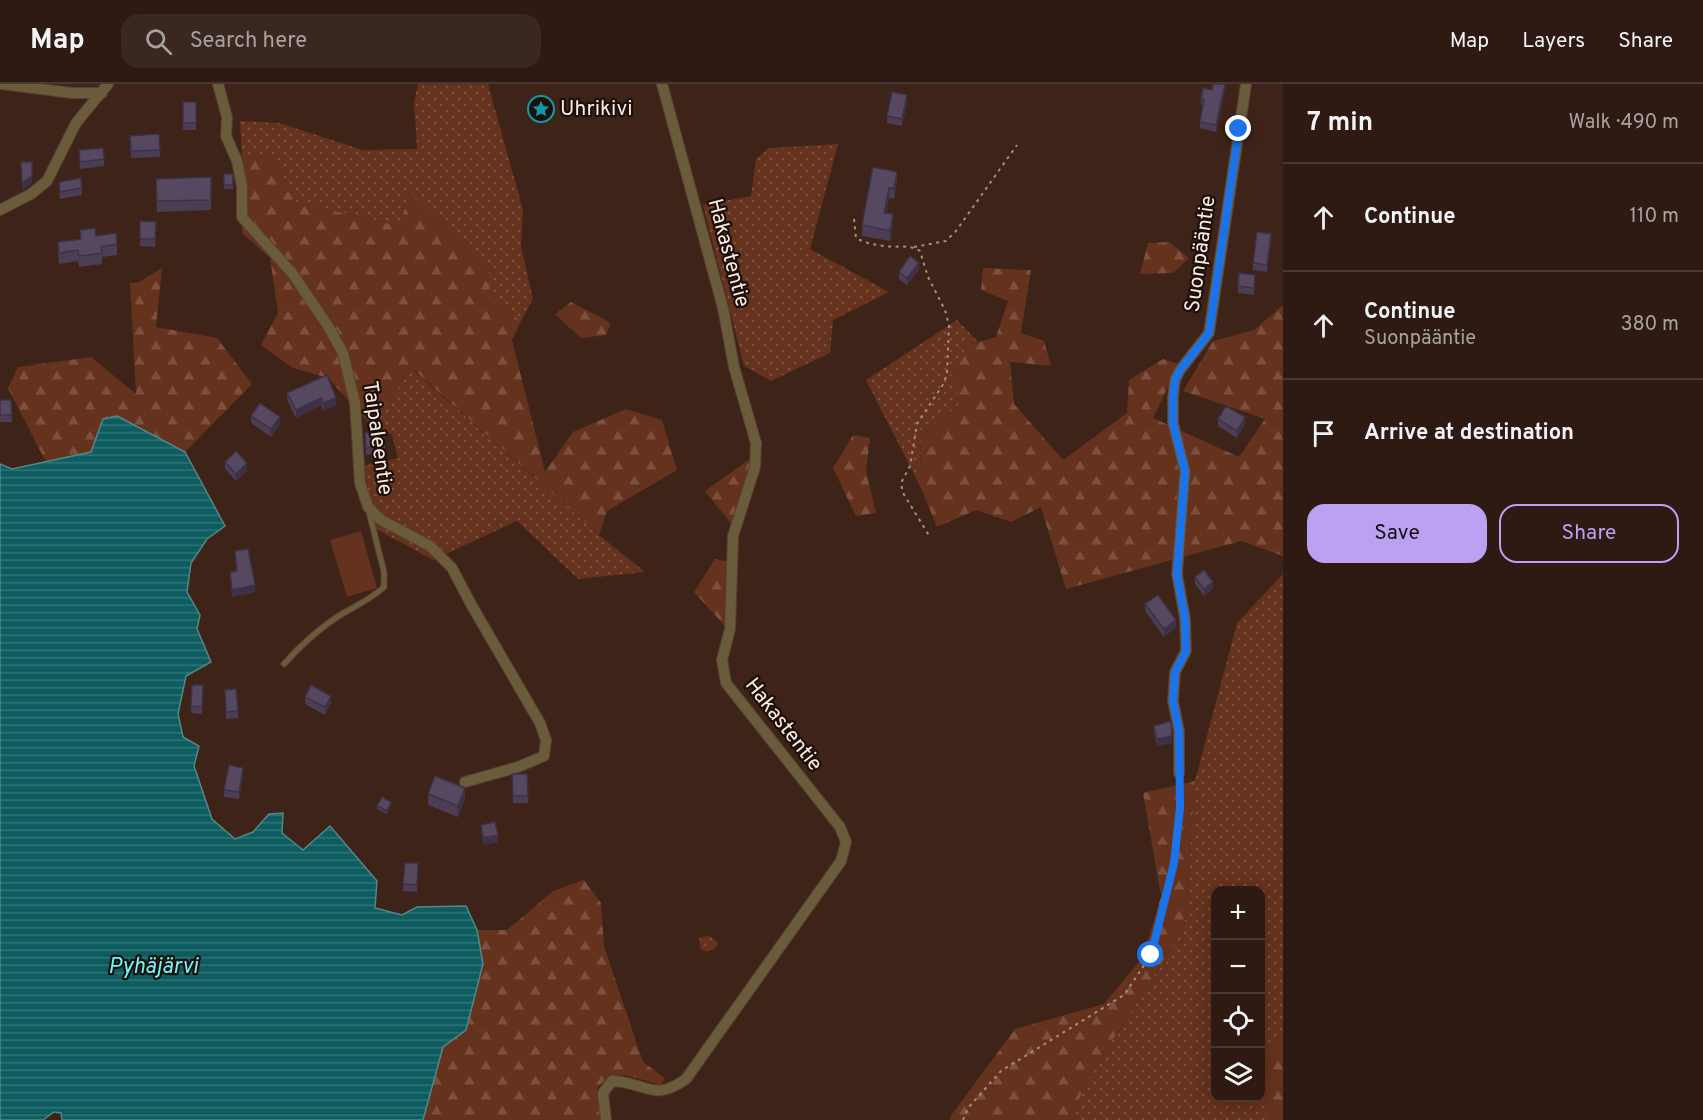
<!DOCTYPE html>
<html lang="en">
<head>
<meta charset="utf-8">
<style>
	:root { --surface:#2e1a12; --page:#3a2720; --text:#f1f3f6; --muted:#a7a19f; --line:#493832; --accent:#bca0f2 }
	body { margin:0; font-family:Overpass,sans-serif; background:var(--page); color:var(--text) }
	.controls { position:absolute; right:18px; bottom:18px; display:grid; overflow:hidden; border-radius:12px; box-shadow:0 3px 15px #0003 }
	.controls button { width:54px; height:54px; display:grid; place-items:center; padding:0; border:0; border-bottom:2px solid var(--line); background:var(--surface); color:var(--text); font:30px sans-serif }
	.stop { position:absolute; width:18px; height:18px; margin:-14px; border:4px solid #1a73e8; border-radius:50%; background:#fff }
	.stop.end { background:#1a73e8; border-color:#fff; box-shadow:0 2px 6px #0008 }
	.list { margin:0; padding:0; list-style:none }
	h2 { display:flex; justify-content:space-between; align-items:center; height:78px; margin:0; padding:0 24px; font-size:26px }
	h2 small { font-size:20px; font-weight:400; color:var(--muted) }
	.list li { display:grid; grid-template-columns:39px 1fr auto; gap:18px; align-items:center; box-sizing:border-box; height:108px; padding:0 24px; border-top:2px solid var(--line) }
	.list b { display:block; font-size:22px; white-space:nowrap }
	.list p { margin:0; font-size:20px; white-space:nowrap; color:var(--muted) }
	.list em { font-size:20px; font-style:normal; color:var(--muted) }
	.actions { display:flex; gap:12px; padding:18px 24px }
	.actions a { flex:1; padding:14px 0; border:2px solid var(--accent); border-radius:18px; text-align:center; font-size:21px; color:var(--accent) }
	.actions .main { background:var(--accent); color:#111 }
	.icon { flex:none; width:33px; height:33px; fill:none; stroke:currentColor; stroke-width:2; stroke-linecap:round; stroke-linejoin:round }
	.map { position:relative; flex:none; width:1283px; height:1036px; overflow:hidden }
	header { display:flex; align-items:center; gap:36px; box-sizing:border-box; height:84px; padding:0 30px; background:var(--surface); border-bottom:2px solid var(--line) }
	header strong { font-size:28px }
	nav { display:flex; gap:33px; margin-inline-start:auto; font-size:21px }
	.search { width:420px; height:54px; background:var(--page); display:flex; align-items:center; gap:15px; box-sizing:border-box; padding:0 21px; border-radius:18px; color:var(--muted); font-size:22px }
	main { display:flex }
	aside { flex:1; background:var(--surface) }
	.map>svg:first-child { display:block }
</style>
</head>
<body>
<header>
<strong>Map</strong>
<div class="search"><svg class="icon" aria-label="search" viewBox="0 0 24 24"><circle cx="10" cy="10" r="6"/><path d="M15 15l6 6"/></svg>Search here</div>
<nav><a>Map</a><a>Layers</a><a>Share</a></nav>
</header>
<main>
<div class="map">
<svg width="1283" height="1036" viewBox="0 0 1283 1036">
	<defs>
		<pattern id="grass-dots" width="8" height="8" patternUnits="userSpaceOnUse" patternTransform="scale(1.5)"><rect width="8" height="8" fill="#65321d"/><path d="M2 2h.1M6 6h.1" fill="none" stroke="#7c503e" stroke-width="1.8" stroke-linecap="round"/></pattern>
		<pattern id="forest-firs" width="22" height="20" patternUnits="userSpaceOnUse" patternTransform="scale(1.5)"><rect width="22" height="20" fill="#65321d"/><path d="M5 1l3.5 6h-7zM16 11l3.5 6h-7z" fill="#7c503e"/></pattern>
		<pattern id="water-rules" width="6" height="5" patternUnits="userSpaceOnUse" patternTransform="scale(1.5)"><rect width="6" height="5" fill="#0d5d60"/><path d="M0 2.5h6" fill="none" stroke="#317477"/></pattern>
	</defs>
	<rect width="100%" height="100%" fill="#3e2318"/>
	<g fill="url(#grass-dots)" fill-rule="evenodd">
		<polygon points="418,0 488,0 523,126 521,162 533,215 521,237 490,215 410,109 400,142 295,118 275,74 242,73 240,37 279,39 363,66 417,65 414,18"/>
		<polygon points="838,60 810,165 889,208 833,236 830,269 771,297 744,282 703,121 751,112 756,75 769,64"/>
		<polygon points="957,236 978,258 968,261 960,320 921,351 920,402 866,296"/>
		<polygon points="412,285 599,451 645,488 578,495 517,437 433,476 376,445 363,382 398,374 392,351 370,340"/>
		<path d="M1283 490V955L1267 965 1265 1036H1073L1084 1001 1184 844 1195 697 1237 539ZM1216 806H1260V1014H1216Z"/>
		<polygon points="709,852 718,858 715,864 707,868 701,865 699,854"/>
	</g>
	<g fill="url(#forest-firs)">
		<polygon points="242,73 275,74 296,118 399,142 410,109 489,185 490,215 521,237 512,256 545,388 573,348 626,325 662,336 677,386 607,427 599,451 413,285 370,340 328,294 293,284 261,261 278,229 270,174 242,149"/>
		<polygon points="1169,158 1189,174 1173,189 1140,190 1148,159"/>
		<polygon points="162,184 156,243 217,254 252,300 185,368 117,332 103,335 91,368 46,378 8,304 18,283 91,273 136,310 130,199 139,198"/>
		<polygon points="983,184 1031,186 1021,249 1044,257 1051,282 1010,278 1014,320 1063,376 1127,329 1129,296 1163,275 1179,280 1153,334 1239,373 1265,335 1183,307 1213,257 1254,246 1283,221 1283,472 1241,457 1066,505 1041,423 1011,438 976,426 937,443 920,402 921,351 960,320 951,290 968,261 996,253 1008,217 981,206"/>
		<polygon points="571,218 611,239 606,251 581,254 555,230"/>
		<polygon points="853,351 870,354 866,387 876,429 856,432 833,384"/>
		<polygon points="753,373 737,447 705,407"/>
		<polygon points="715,475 734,479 724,541 694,508"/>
		<polygon points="1195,697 1184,844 1084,1001 1073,1036 950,1036 950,1033 1015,945 1104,920 1143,873 1161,812 1143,709"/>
		<polygon points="584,796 601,819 604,862 643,978 665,994 661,1001 626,991 608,993 597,1004 601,1036 423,1036 443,962 483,880 477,846 507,846 553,807"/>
		<polygon points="1283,955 1283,1036 1265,1036 1267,964"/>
	</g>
	<polygon fill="#65321d" points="361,447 377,504 347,513 330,456"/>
	<polygon fill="url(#water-rules)" stroke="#558787" stroke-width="1.5" points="117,332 185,368 225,442 207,455 191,479 187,508 200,531 197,545 211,578 186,592 178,630 183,653 199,662 194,682 212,735 235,755 253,748 269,730 283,729 282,749 303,766 330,742 377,797 375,824 402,831 417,823 466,822 477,846 483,880 466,946 443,963 423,1036 62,1036 61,1029 54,1028 43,1036 0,1036 0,380 12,385 91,368 103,335"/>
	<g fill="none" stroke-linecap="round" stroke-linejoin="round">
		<defs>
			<path id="lane" d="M284 580C300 562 316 547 337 533 353 523 370 516 384 503V488L369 428"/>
			<g id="street">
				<polyline points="1,0 72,9 102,9"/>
				<polyline points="218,0 227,33 226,52 237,77 242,102 242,133 292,189 328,242 343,269 355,319 360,399 368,423 381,436 430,462 452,484 472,522 540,639 546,656 544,672 518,683 465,698"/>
				<polyline points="0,126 31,110 47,97 76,39 108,0"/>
				<polyline points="1179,689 1179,647 1173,617 1175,588 1186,567 1185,535 1177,490 1185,387 1173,339 1173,313 1175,296 1180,286 1209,249 1246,0"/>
				<path d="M606 1036 603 1009 612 997C646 998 653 1019 686 995L841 777 846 758 840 743 726 599 722 576 730 545 733 452 755 383 756 359 734 283 723 224 662 0"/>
			</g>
		</defs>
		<use href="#lane" stroke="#593f34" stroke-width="7"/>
		<use href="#street" stroke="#593f34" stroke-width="12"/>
		<g stroke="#a58e86" stroke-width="2" stroke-dasharray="3 4.5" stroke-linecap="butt">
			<path d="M854 135 856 154C865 159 875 161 885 162 897 164 910 160 920 167L928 193 945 226 949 241 947 289 944 299 917 340 910 382 901 399 903 409 930 453"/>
			<polyline points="914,163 946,157 956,147 1017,61"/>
			<polyline points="963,1036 968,1024 1001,987 1124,911 1151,871 1174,779 1180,723 1180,700"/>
		</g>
		<use href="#lane" stroke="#6a5b3a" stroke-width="5"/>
		<use href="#street" stroke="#6a5b3a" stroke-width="10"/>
	</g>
	<g fill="#4b3e54">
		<polygon points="1226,0 1216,48 1200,44 1200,38 1203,22 1201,21 1201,15 1212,6"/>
		<rect x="183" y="18" width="13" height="28"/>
		<polygon points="907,18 902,42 887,39 887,32"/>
		<polygon points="159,50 160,73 131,74 130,52"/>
		<polygon points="79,66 104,75 104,82 80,85"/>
		<polygon points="897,88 897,98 894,115 889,114 886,129 893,141 890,157 862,152 862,141"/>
		<rect x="224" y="90" width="9" height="15"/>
		<polygon points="211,93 211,126 157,128 156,95"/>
		<polygon points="59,98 82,104 82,111 60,115"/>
		<polygon points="140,137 156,138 155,163 140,162"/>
		<polygon points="80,146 117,160 117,171 102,173 102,180 79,183 78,177 59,180 58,169 58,158 80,155"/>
		<polygon points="1271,157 1267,188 1253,186 1253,179"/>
		<polygon points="919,186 907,201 899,195 899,188"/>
		<polygon points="1255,199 1254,211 1238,209 1238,202"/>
		<polygon points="287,309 336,314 336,321 323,327 321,321 296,334 287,316"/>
		<polygon points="0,316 11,316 12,338 0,338"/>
		<polygon points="251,332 280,340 271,353 251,339"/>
		<polygon points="1218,335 1245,340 1237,354 1218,342"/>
		<polygon points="365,356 385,361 385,368 366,371"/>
		<polygon points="225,378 247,387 236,397 225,385"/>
		<polygon points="235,467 255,508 232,513 230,488 236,488"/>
		<polygon points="1195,493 1213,505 1204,512 1195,500"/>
		<polygon points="1145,520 1176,543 1164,553 1145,527"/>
		<polygon points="192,601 203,601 202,630 191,629"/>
		<polygon points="225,606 238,627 238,634 226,635"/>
		<polygon points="305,613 331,619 325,631 305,620"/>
		<polygon points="1154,642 1172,659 1157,662 1154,649"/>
		<polygon points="512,690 527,690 528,719 513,719"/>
		<polygon points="243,691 239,715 224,713 224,706"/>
		<polygon points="428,710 465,715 458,733 428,721"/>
		<polygon points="391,721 387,730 377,725 377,722"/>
		<polygon points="481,741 498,758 484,761 481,748"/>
		<polygon points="418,787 417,808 403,807 403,800"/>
	</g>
	<g fill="#3d3245">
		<polygon points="1225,0 1226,1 1216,48 1216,41"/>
		<polygon points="907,11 907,18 902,42 902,35"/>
		<polygon points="897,88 897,98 894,115 894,105"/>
		<polygon points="32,92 32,99 22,106 22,99"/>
		<polygon points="889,104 889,114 884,139 884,129"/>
		<polygon points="893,130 893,141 890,157 890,147"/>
		<polygon points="1271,150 1271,157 1267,188 1267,181"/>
		<polygon points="919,179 919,186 907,201 907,194"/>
		<polygon points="321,314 321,321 296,334 296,326"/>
		<polygon points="336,314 336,321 323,327 323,319"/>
		<polygon points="280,333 280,340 271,353 271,345"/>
		<polygon points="1245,333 1245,340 1237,354 1237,347"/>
		<polygon points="247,379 247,387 236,397 236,390"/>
		<polygon points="1213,498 1213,505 1204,512 1204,505"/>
		<polygon points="255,501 255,508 232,513 232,506"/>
		<polygon points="1176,536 1176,543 1164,553 1164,545"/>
		<polygon points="331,612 331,619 325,631 325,623"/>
		<polygon points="1172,652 1172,659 1157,662 1157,655"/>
		<polygon points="243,684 243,691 239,715 239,708"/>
		<polygon points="465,704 465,715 458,733 458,722"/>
		<polygon points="391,718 391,721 387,730 387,727"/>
		<polygon points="498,751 498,758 484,761 484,754"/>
	</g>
	<g fill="#574862" stroke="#3d3245" stroke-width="1.5">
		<polygon points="1213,0 1225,0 1216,41 1200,38 1204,15 1201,15 1203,4 1212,6"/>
		<polygon points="892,8 907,11 902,35 887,32"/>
		<rect x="183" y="18" width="13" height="21"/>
		<polygon points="159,50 160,66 131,67 130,52"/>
		<polygon points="103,64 104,75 80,78 79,66"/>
		<polygon points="21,78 32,78 32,92 22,99"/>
		<polygon points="873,83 897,88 894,105 889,104 884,129 893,130 890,147 862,141"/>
		<rect x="224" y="90" width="9" height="11"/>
		<polygon points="211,93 211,116 157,117 156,95"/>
		<polygon points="81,94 82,104 60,108 59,98"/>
		<polygon points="140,137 156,138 155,155 140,155"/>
		<polygon points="95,144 96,152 116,149 117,160 101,163 102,169 79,172 78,166 59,169 58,158 81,155 80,146"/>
		<polygon points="1257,148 1271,150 1267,181 1253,179"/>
		<polygon points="910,172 919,179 907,194 899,188"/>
		<polygon points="1239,189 1255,191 1254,204 1238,202"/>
		<polygon points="327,291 336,314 323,319 321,314 296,326 287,309"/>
		<polygon points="0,316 11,316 12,331 0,331"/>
		<polygon points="260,319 280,333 271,345 251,332"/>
		<polygon points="1226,322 1245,333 1237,347 1218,335"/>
		<polygon points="382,346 385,361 366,364 365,349"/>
		<polygon points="236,367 247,379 236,390 225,378"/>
		<polygon points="248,465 255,501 232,506 230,488 237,487 235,467"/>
		<polygon points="1204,486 1213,498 1204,505 1195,493"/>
		<polygon points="1158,511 1176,536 1164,545 1145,520"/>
		<polygon points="192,601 203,601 202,623 191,622"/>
		<polygon points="311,601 331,612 325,623 305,613"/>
		<polygon points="236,605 238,627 226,628 225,606"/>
		<polygon points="1171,637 1172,652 1157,655 1154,642"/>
		<polygon points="229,681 243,684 239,708 224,706"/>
		<polygon points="512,690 527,690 528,712 513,712"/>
		<polygon points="435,692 465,704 458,722 428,710"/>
		<polygon points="382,713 391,718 387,727 377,722"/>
		<polygon points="495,738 498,751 484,754 481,741"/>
		<polygon points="405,779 418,779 417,801 403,800"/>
	</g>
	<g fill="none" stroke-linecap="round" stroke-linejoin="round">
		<polyline stroke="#1a73e8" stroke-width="8" points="1151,871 1174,779 1180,723 1179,647 1173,617 1175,588 1186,567 1185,535 1177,490 1185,387 1173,339 1173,313 1175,296 1180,286 1209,249 1239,45"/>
	</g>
	<defs>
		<symbol id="sight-ring" viewBox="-11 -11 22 22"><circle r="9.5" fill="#1c100b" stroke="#0f9aa8" stroke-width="1.5"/><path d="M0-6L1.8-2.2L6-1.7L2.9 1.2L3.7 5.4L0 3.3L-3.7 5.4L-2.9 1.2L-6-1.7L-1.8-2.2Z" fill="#0f9aa8"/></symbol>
	</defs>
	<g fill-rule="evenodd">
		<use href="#sight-ring" x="526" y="10" width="30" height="30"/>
	</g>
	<g text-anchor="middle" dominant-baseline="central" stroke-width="4.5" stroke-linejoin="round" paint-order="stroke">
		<g font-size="21" fill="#fdeae3" stroke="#1c100b" text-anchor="start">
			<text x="560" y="25">Uhrikivi</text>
		</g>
		<g font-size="21" fill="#fdeae3" stroke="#1c100b">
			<text transform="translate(728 169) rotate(75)">Hakastentie</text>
			<text transform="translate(1201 170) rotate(-82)">Suonpääntie</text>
			<text transform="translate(377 354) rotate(82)">Taipaleentie</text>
			<text transform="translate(783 641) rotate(52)">Hakastentie</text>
		</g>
		<g font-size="22" font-style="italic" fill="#6ff6fb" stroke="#1c100b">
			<text x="153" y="883">Pyhäjärvi</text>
		</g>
	</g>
</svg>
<div class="controls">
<button>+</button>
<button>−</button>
<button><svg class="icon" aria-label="locate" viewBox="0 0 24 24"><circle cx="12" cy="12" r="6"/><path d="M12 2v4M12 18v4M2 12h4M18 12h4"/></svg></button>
<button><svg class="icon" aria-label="layers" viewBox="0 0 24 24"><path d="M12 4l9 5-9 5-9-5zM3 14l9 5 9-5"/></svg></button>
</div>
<div class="stop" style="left:1151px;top:871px"></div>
<div class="stop end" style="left:1239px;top:45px"></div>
</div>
<aside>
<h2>7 min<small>Walk · 490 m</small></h2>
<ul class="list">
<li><svg class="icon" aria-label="ahead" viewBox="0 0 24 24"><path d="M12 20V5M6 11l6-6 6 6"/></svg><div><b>Continue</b></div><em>110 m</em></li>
<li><svg class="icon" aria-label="ahead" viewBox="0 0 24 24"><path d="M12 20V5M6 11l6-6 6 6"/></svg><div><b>Continue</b><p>Suonpääntie</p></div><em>380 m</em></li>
<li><svg class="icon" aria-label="arrive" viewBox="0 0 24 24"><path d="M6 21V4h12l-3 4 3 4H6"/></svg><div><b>Arrive at destination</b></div></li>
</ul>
<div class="actions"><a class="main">Save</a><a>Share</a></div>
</aside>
</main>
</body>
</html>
